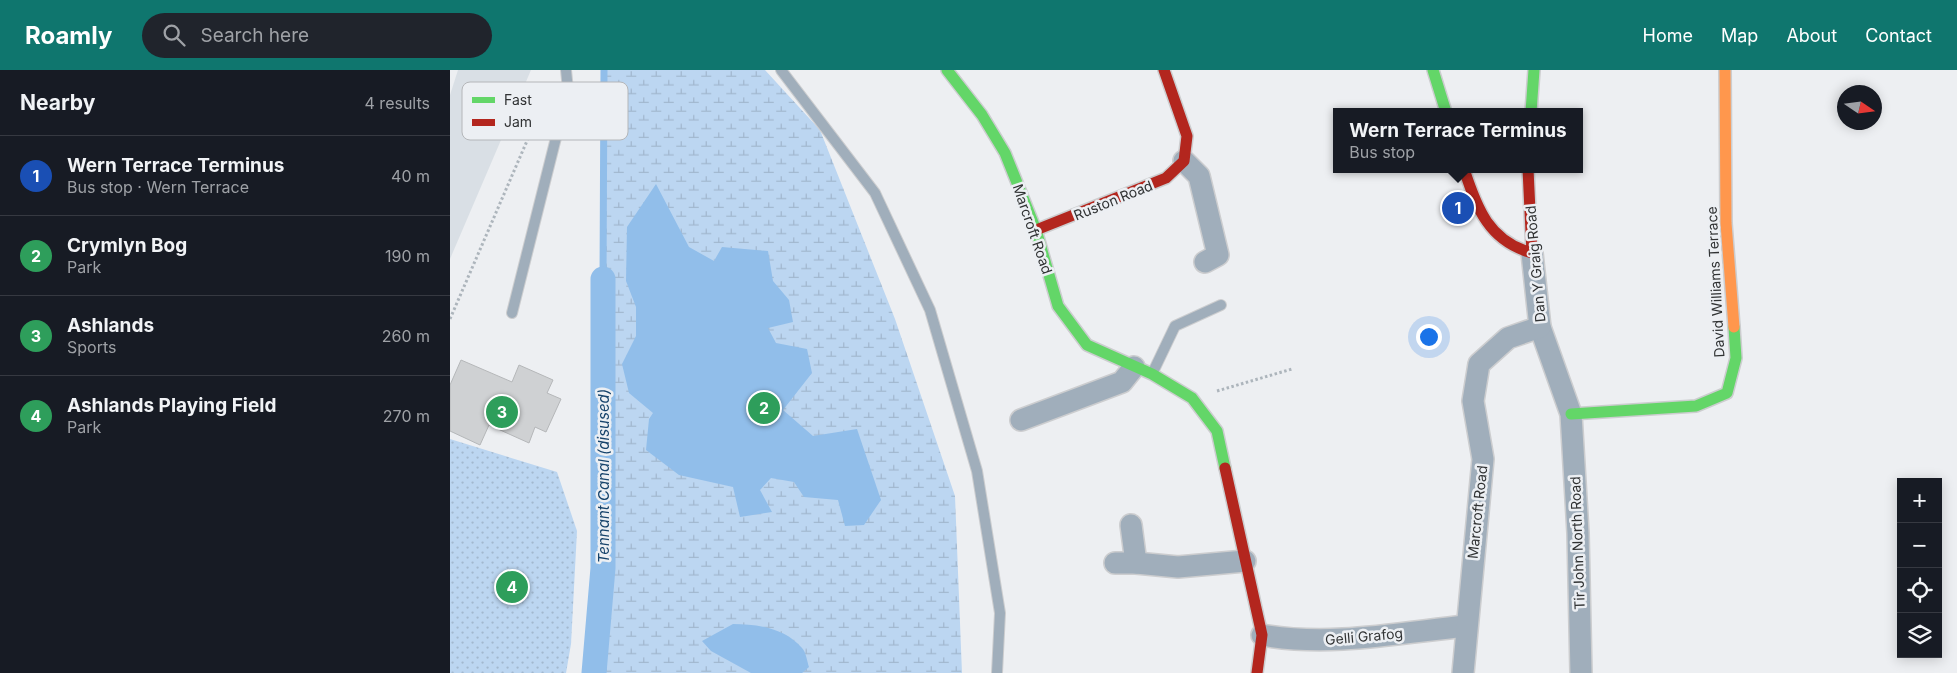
<!DOCTYPE html>
<html lang="en">
<head>
<meta charset="utf-8">
<style>
	:root { --surface:#171b24; --page:#20242c; --text:#f1f3f6; --muted:#9ea1a6; --line:#363941; --accent:#0f766e }
	body { margin:0; font-family:Inter,sans-serif; background:var(--page); color:var(--text) }
	.controls { position:absolute; right:15px; bottom:15px; display:grid; overflow:hidden; border-radius:0px; box-shadow:0 2px 12px #0003 }
	.controls button { width:45px; height:45px; display:grid; place-items:center; padding:0; border:0; border-bottom:1px solid var(--line); background:var(--surface); color:var(--text); font:25px sans-serif }
	.compass { position:absolute; left:1387px; top:15px; width:45px; height:45px; border-radius:50%; background:var(--surface); box-shadow:0 2px 12px #0003; rotate:103deg }
	.you { position:absolute; left:978px; top:266px; width:18px; height:18px; margin:-12px; border:4px solid #fff; border-radius:50%; background:#1a73e8; box-shadow:0 0 0 8px #1a73e833 }
	.badge { display:grid; place-items:center; width:32px; height:32px; border-radius:50%; background:var(--accent); color:#fff; font-size:16px; font-weight:700 }
	.pin { position:absolute; translate:-50% -50%; border:2px solid #fff; box-shadow:0 1px 5px #0006 }
	.popup { position:absolute; left:883px; top:38px; width:250px; height:65px; box-sizing:border-box; display:grid; place-content:center; border-radius:0px; background:var(--surface); filter:drop-shadow(0 1px 4px #0005); font-size:16px; white-space:nowrap; color:var(--muted) }
	.popup b { font-size:19px; color:var(--text) }
	.popup::after { content:''; position:absolute; left:50%; top:100%; margin-left:-10px; border:10px solid transparent; border-top-color:var(--surface) }
	.list { margin:0; padding:0; list-style:none }
	h2 { display:flex; justify-content:space-between; align-items:center; height:65px; margin:0; padding:0 20px; font-size:21px }
	h2 small { font-size:16px; font-weight:400; color:var(--muted) }
	.list li { display:grid; grid-template-columns:32px 1fr auto; gap:15px; align-items:center; box-sizing:border-box; height:80px; padding:0 20px; border-top:1px solid var(--line) }
	.list b { display:block; font-size:19px; white-space:nowrap }
	.list p { margin:0; font-size:16px; white-space:nowrap; color:var(--muted) }
	.list em { font-size:16px; font-style:normal; color:var(--muted) }
	.icon { flex:none; width:28px; height:28px; fill:none; stroke:currentColor; stroke-width:2; stroke-linecap:round; stroke-linejoin:round }
	.map { position:relative; flex:none; width:1507px; height:603px; overflow:hidden }
	header { display:flex; align-items:center; gap:30px; box-sizing:border-box; height:70px; padding:0 25px; background:var(--accent); color:#fff }
	header strong { font-size:24px }
	nav { display:flex; gap:28px; margin-inline-start:auto; font-size:18px }
	.search { width:350px; height:45px; background:var(--page); display:flex; align-items:center; gap:12px; box-sizing:border-box; padding:0 18px; border-radius:28px; color:var(--muted); font-size:19px }
	main { display:flex }
	aside { flex:1; background:var(--surface) }
	.map>svg:first-child { display:block }
</style>
</head>
<body>
<header>
<strong>Roamly</strong>
<div class="search"><svg class="icon" aria-label="search" viewBox="0 0 24 24"><circle cx="10" cy="10" r="6"/><path d="M15 15l6 6"/></svg>Search here</div>
<nav><a>Home</a><a>Map</a><a>About</a><a>Contact</a></nav>
</header>
<main>
<aside>
<h2>Nearby<small>4 results</small></h2>
<ul class="list">
<li><span class="badge" style="background:#1a4fb4">1</span><div><b>Wern Terrace Terminus</b><p>Bus stop · Wern Terrace</p></div><em>40 m</em></li>
<li><span class="badge" style="background:#2e9e5b">2</span><div><b>Crymlyn Bog</b><p>Park</p></div><em>190 m</em></li>
<li><span class="badge" style="background:#2e9e5b">3</span><div><b>Ashlands</b><p>Sports</p></div><em>260 m</em></li>
<li><span class="badge" style="background:#2e9e5b">4</span><div><b>Ashlands Playing Field</b><p>Park</p></div><em>270 m</em></li>
</ul>
</aside>
<div class="map">
<svg width="1507" height="603" viewBox="0 0 1507 603">
	<defs>
		<pattern id="grass-dots" width="8" height="8" patternUnits="userSpaceOnUse" patternTransform="scale(1.25)"><rect width="8" height="8" fill="#bcd6f1"/><path d="M2 2h.1M6 6h.1" fill="none" stroke="#a2b8cf" stroke-width="1.8" stroke-linecap="round"/></pattern>
		<pattern id="wetland-marsh" width="20" height="14" patternUnits="userSpaceOnUse" patternTransform="scale(1.25)"><rect width="20" height="14" fill="#bcd6f1"/><path d="M1 5h8M5 5V1M11 12h8M15 12V8" fill="none" stroke="#a2b8cf"/></pattern>
	</defs>
	<rect width="100%" height="100%" fill="#edeff2"/>
	<polygon fill="#d9dfe5" points="8,0 81,0 0,189 0,25"/>
	<polygon fill="url(#grass-dots)" points="0,369 107,402 127,461 121,574 116,603 0,603"/>
	<polygon fill="url(#wetland-marsh)" points="154,0 315,0 370,60 445,249 505,426 512,603 144,603 153,498"/>
	<g fill="#91beea">
		<polygon points="206,114 239,177 264,191 272,177 318,181 323,211 339,230 343,252 318,258 326,273 357,279 362,303 333,340 363,366 407,359 431,430 414,455 395,456 388,430 354,427 344,412 321,408 310,420 322,442 290,447 283,417 229,405 196,380 199,349 203,343 179,323 172,294 186,266 186,237 176,211 177,157"/>
		<path d="M283 554C307 554 335 558 352 578 356 582 357 591 359 597L352 603H301L261 581 252 571Z"/>
	</g>
	<g fill="none" stroke-linecap="round" stroke-linejoin="round">
		<polyline stroke="#91beea" stroke-width="7" points="153,209 154,0"/>
		<polyline stroke="#91beea" stroke-width="25" points="144,603 153,498 153,209"/>
	</g>
	<polygon fill="#cfd1d3" stroke="#b5b7b9" points="11,290 62,312 69,295 103,310 97,323 111,329 96,362 85,357 79,373 39,355 30,375 0,361 0,315"/>
	<g fill="none" stroke-linecap="round" stroke-linejoin="round">
		<defs>
			<g id="lane">
				<polyline points="331,0 425,123 480,240 527,401 550,543 547,603"/>
				<polyline points="62,243 118,20 116,0"/>
				<polyline points="703,302 725,256 771,235"/>
			</g>
			<g id="street">
				<polyline points="734,91 749,106 768,185 755,192"/>
				<polyline points="1082,183 1090,257 1121,344 1128,463 1131,603"/>
				<polyline points="571,350 672,312 684,297"/>
				<polyline points="681,455 686,493"/>
				<polyline points="665,493 686,493 728,497 795,491"/>
				<path d="M812 565C879 577 949 563 1016 556"/>
				<polyline points="1013,603 1033,389 1023,331 1029,294 1058,268 1090,257"/>
			</g>
			<g id="fast">
				<polyline points="497,0 532,45 555,83 586,160 608,236 637,275 702,304 742,328 767,361 775,398"/>
				<polyline points="983,0 996,42"/>
				<polyline points="1081,42 1084,0"/>
				<polyline points="1121,344 1246,336 1277,323 1286,288 1284,257"/>
			</g>
			<polyline id="slow" points="1275,0 1276,153 1284,257"/>
			<g id="jam">
				<path d="M1014 99C1027 139 1039 171 1082 183L1078 99"/>
				<polyline points="586,160 716,108 734,91 737,66 714,0"/>
				<polyline points="775,398 812,565 807,603"/>
			</g>
		</defs>
		<use href="#lane" stroke="#cccdcf" stroke-width="12"/>
		<use href="#street" stroke="#cccdcf" stroke-width="24"/>
		<use href="#fast" stroke="#cccdcf" stroke-width="14"/>
		<use href="#slow" stroke="#cccdcf" stroke-width="14"/>
		<use href="#jam" stroke="#cccdcf" stroke-width="14"/>
		<g stroke="#adb5bc" stroke-width="3" stroke-dasharray="2.5 2.5" stroke-linecap="butt">
			<polyline points="0,249 99,20"/>
			<polyline points="767,321 842,299"/>
		</g>
		<use href="#lane" stroke="#a0aebb" stroke-width="10"/>
		<use href="#street" stroke="#a0aebb" stroke-width="21"/>
		<use href="#fast" stroke="#63d668" stroke-width="11"/>
		<use href="#slow" stroke="#ff974d" stroke-width="11"/>
		<use href="#jam" stroke="#b3261e" stroke-width="11"/>
	</g>
	<g text-anchor="middle" dominant-baseline="central" stroke-width="5" stroke-linejoin="round" paint-order="stroke">
		<g font-size="14" fill="#303233" stroke="#eceff3">
			<text transform="translate(663 130) rotate(-22)">Ruston Road</text>
			<text transform="translate(583 159) rotate(71)">Marcroft Road</text>
			<text transform="translate(1085 194) rotate(-95)">Dan Y Graig Road</text>
			<text transform="translate(1265 212) rotate(-93)">David Williams Terrace</text>
			<text transform="translate(1027 442) rotate(-84)">Marcroft Road</text>
			<text transform="translate(1127 473) rotate(-92)">Tir John North Road</text>
			<text transform="translate(914 566) rotate(-5)">Gelli Grafog</text>
		</g>
		<g font-size="15" font-style="italic" fill="#16436b" stroke="#eceff3">
			<text transform="translate(153 406) rotate(-90)">Tennant Canal (disused)</text>
		</g>
	</g>
	<rect x="12" y="12" width="166" height="58" rx="8" fill="#eceff3" stroke="#b4b6b9" stroke-width="1"/>
	<rect x="22" y="27" width="23" height="6" fill="#63d668"/>
	<rect x="22" y="49" width="23" height="7" fill="#b3261e"/>
	<g font-size="14" fill="#303233">
		<text x="54" y="35">Fast</text>
		<text x="54" y="57">Jam</text>
	</g>
</svg>
<div class="controls">
<button>+</button>
<button>−</button>
<button><svg class="icon" aria-label="locate" viewBox="0 0 24 24"><circle cx="12" cy="12" r="6"/><path d="M12 2v4M12 18v4M2 12h4M18 12h4"/></svg></button>
<button><svg class="icon" aria-label="layers" viewBox="0 0 24 24"><path d="M12 4l9 5-9 5-9-5zM3 14l9 5 9-5"/></svg></button>
</div>
<svg class="compass" viewBox="-18 -18 36 36"><path d="M0-13l5 13h-10z" fill="#e53935"/><path d="M0 13l5-13h-10z" fill="#9ea1a6"/></svg>
<div class="you"></div>
<div class="pin badge" style="left:1008px;top:138px;background:#1a4fb4">1</div>
<div class="popup"><b>Wern Terrace Terminus</b>Bus stop</div>
<div class="pin badge" style="left:314px;top:338px;background:#2e9e5b">2</div>
<div class="pin badge" style="left:52px;top:342px;background:#2e9e5b">3</div>
<div class="pin badge" style="left:62px;top:517px;background:#2e9e5b">4</div>
</div>
</main>
</body>
</html>
